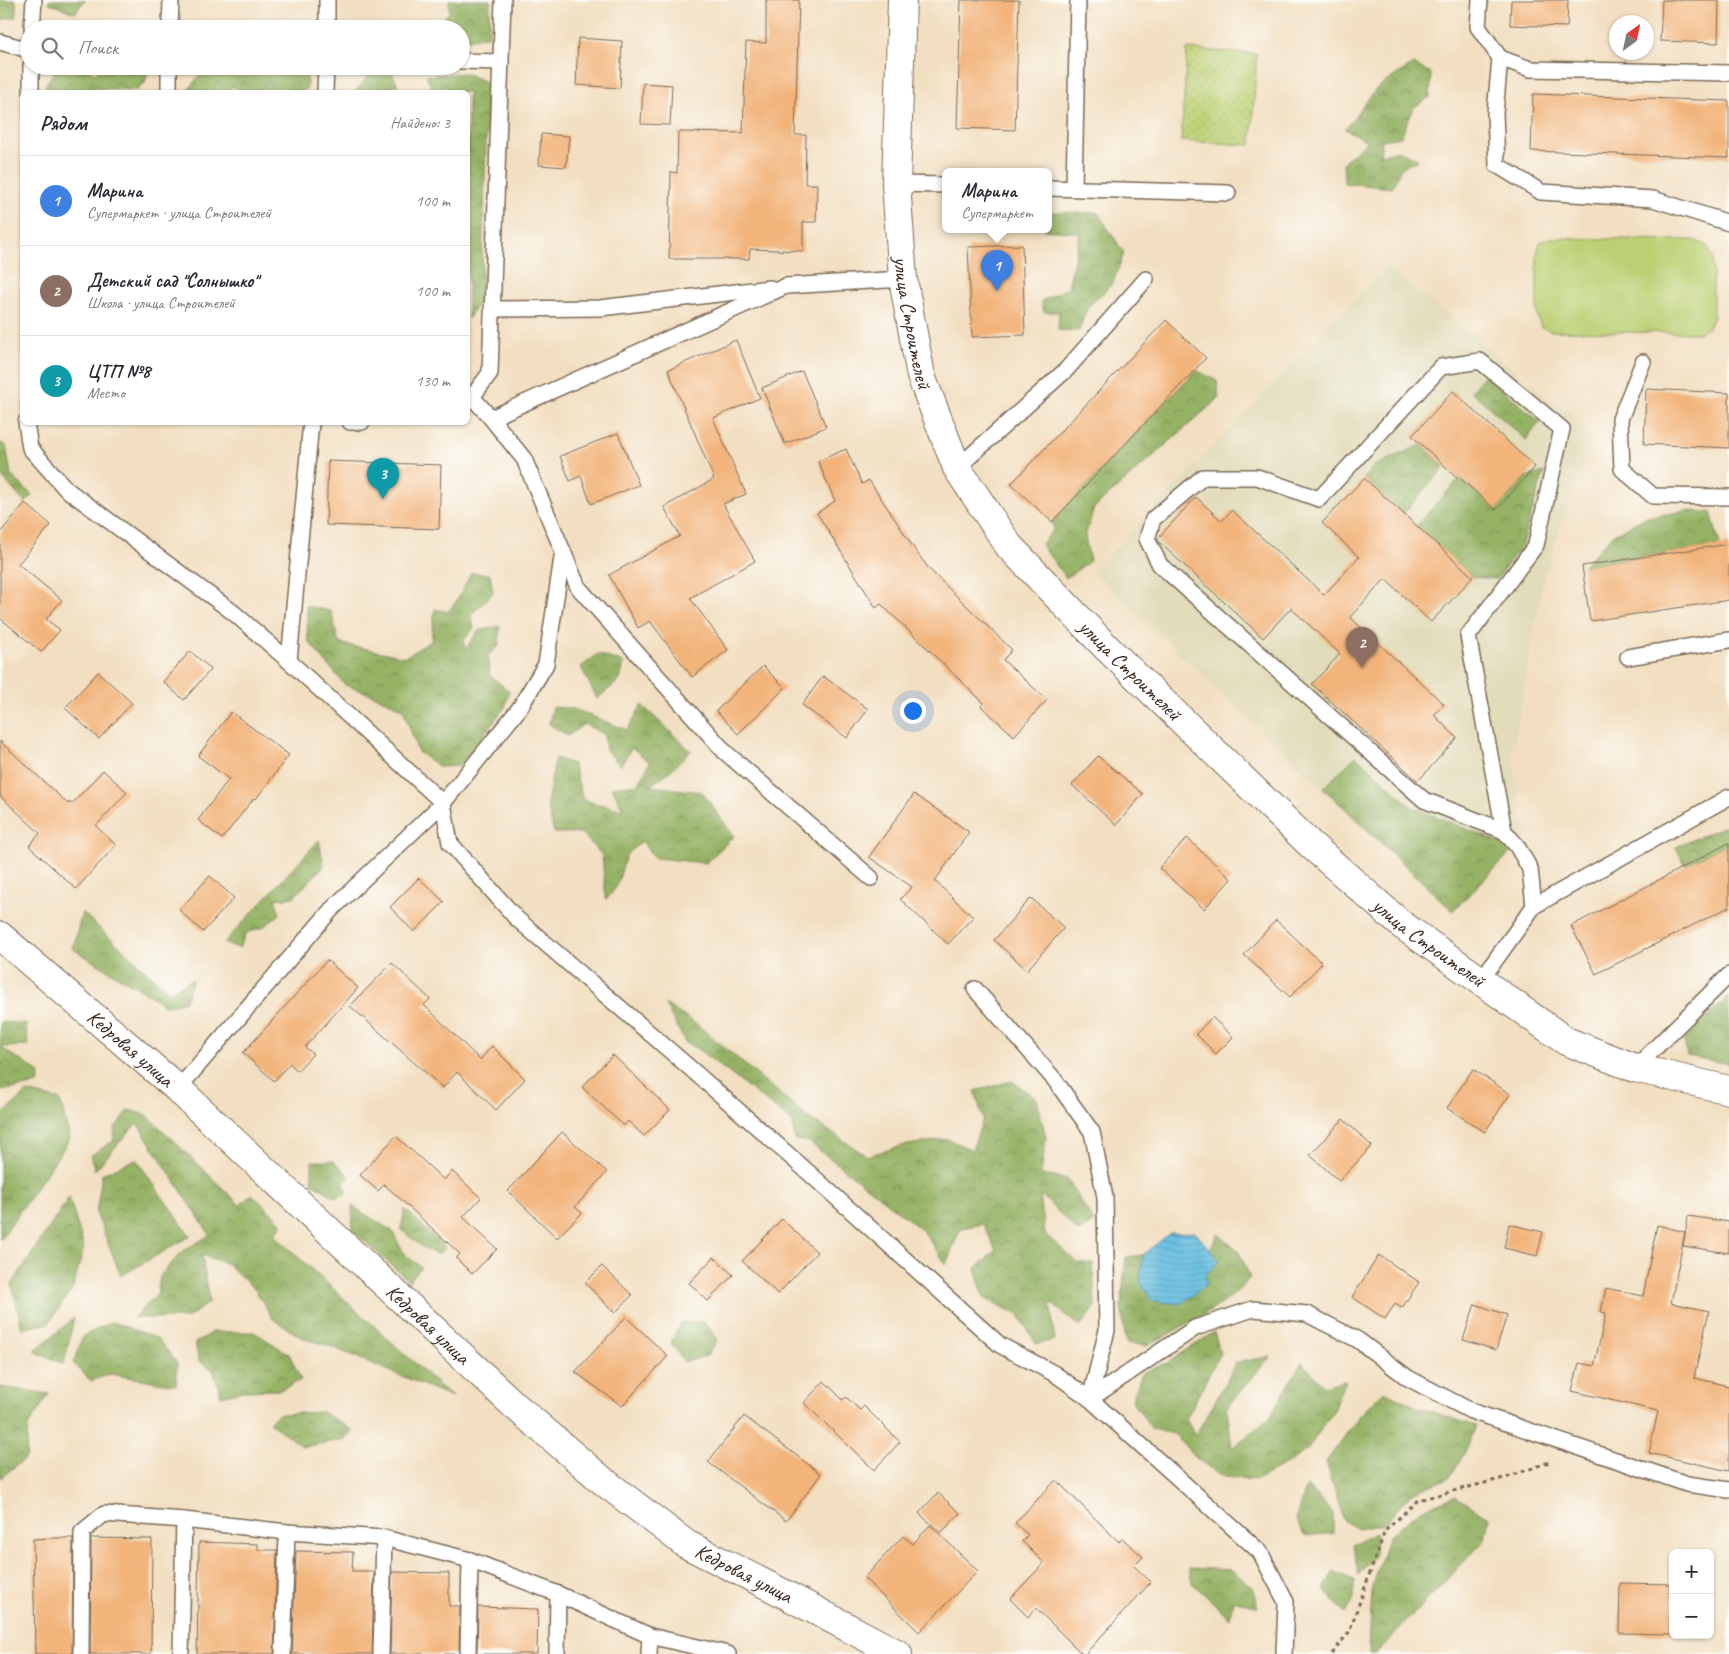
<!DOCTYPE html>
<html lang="ru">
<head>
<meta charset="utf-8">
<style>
	:root { --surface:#fff; --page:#f2f2f3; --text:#2b2b33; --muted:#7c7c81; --line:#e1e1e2; --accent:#1f6fb2 }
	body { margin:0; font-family:Caveat,sans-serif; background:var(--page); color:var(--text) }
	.controls { position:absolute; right:15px; bottom:15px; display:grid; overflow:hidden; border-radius:8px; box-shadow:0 1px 4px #0004 }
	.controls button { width:45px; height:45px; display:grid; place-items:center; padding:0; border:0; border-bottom:1px solid var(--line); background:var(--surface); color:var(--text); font:25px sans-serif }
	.compass { position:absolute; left:1609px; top:15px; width:45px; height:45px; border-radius:50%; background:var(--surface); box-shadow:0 1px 4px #0004; rotate:33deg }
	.you { position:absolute; left:912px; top:710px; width:18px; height:18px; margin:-12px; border:4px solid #fff; border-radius:50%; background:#1a73e8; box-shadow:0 0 0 8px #1a73e833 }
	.badge { display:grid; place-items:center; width:32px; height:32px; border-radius:50%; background:var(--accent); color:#fff; font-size:16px; font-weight:700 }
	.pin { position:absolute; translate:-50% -41px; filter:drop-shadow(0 1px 2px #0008) }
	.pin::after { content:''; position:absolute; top:26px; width:18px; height:15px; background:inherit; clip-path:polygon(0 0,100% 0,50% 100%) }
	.popup { position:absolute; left:942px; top:168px; width:110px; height:65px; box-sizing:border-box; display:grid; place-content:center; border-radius:8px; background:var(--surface); filter:drop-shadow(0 1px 4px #0005); font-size:16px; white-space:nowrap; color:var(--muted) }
	.popup b { font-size:19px; color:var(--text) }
	.popup::after { content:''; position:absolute; left:50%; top:100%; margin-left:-10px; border:10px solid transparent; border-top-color:var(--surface) }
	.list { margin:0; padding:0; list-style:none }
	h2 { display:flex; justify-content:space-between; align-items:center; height:65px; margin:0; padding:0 20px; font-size:21px }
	h2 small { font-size:16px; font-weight:400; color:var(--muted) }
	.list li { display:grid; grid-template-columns:32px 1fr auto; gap:15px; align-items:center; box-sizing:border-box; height:90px; padding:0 20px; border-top:1px solid var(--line) }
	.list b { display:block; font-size:19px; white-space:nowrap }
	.list p { margin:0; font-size:16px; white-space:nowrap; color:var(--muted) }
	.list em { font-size:16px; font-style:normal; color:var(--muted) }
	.icon { flex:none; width:28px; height:28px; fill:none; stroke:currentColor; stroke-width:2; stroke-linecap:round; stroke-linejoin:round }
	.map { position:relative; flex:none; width:1729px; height:1654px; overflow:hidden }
	.search { position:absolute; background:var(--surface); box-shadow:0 1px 4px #0004; left:20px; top:20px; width:450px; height:55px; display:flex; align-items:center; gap:12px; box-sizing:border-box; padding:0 18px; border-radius:28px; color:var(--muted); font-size:19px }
	.panel { position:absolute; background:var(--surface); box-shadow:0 1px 4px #0004; left:20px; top:90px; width:450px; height:335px; border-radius:8px }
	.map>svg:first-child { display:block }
</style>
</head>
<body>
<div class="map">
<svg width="1729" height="1654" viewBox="0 0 1729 1654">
	<defs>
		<pattern id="green-dots" width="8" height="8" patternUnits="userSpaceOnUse" patternTransform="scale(1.25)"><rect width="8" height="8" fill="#bcd073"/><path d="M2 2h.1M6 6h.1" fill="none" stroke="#a2b363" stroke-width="1.8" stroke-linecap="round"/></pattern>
		<pattern id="forest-crowns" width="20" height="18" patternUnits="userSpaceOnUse" patternTransform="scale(1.25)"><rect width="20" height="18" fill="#95b265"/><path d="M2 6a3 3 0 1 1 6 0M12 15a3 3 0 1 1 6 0" fill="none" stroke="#7b9153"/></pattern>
		<pattern id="water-rules" width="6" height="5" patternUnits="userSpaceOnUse" patternTransform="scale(1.25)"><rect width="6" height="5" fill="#63bee1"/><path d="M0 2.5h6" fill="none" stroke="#539bb6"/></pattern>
	</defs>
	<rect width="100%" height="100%" fill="#fdfcf7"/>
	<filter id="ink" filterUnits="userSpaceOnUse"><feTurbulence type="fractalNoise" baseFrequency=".02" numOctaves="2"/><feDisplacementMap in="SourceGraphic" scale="10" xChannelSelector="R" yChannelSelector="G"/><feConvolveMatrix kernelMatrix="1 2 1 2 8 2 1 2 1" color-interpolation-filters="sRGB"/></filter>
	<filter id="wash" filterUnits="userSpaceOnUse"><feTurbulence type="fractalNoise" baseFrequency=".0096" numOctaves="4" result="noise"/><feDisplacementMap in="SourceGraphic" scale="20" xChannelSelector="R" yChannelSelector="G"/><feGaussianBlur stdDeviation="1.12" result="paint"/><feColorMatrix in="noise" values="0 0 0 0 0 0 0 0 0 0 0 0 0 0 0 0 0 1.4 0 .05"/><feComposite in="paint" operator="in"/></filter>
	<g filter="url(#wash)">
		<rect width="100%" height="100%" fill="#f2dfc1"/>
		<polygon fill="#e2dcba" points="1386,266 1469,332 1538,391 1570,414 1591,437 1543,581 1512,756 1527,836 1453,911 1093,572"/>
		<polygon fill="url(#green-dots)" stroke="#7c7d48" points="1187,49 1257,54 1251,145 1181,141"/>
		<g fill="url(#forest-crowns)" stroke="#686e42">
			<polygon points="0,0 16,0 16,17 0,20"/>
			<polygon points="49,0 85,0 75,13 49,3"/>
			<polygon points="449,0 490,0 489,35 461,42 461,29 434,29 434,26 449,13"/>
			<polygon points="1413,64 1431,73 1430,97 1413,108 1401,137 1382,140 1380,155 1399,150 1418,160 1401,168 1392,188 1344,183 1343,163 1367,141 1345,129 1377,88"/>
			<polygon points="58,66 89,66 94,75 104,66 149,66 145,83 137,90 92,88 88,92 47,92 46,84"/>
			<polygon points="236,66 307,67 307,88 303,92 242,92 233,86 225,92 187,92 201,73"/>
			<polygon points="390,69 398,85 385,89 383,92 355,92 372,72"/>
			<polygon points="465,73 488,83 481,299 468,319 468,92 434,92 426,76"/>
			<polygon points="1048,212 1098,213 1124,253 1113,283 1087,308 1079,331 1058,330 1059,312 1044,312 1041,301 1068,288 1080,233 1043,230 1048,230"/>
			<polygon points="1196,370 1217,381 1219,398 1094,508 1085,537 1090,561 1066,578 1041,545 1054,529 1052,522"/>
			<polygon points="1485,375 1540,422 1526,440 1471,391"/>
			<polygon points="0,442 6,446 11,475 32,495 25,503 0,475"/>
			<polygon points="1421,445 1445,467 1403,514 1364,478 1374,466"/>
			<polygon points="1544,472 1522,544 1497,579 1473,577 1416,526 1460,478 1495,510 1527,477"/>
			<polygon points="1686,511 1711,512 1720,545 1582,566 1614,534 1646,517"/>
			<polygon points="471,573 490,574 493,593 471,615 474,628 464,640 465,650 478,631 500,626 499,646 488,655 490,676 509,691 505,707 459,766 440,767 418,752 403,709 376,696 345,685 308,641 306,606 331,611 339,643 405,657 431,641 435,609 448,612 459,597"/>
			<polygon points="598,654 624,663 620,680 597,699 581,667"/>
			<polygon points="642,705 691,751 671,770 650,786 702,792 734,836 706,863 654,858 642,841 626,855 617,886 606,900 602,855 581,833 554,833 547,804 555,758 573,764 583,800 623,810 612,787 639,784 650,762 632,748 620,766 606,750 604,734 584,724 568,736 549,724 553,707 574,709 627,730"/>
			<polygon points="1356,756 1412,807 1503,844 1511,852 1453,911 1323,788"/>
			<polygon points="1729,824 1729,843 1685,865 1676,847"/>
			<polygon points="319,840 324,866 294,897 275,899 280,914 264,927 246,933 239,948 224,943"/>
			<polygon points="82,912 169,992 193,979 185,1001 167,1006 73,949"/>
			<polygon points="1729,996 1729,1064 1687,1056 1684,1039"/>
			<polygon points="665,1004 699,1026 806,1116 867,1156 901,1146 948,1139 972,1150 983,1119 975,1091 1012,1081 1037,1099 1046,1138 1041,1175 1067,1179 1094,1222 1078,1232 1040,1194 1045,1234 1078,1263 1093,1263 1095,1306 1080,1327 1050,1302 1055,1340 1036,1344 1019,1315 984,1298 975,1269 996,1250 983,1224 961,1228 946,1264 922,1230 809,1142 795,1140 792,1121 699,1050 685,1042"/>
			<polygon points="0,1022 26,1024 28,1046 0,1047 40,1073 38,1084 0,1091"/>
			<polygon points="27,1092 60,1100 70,1139 0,1240 0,1119 1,1116"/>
			<polygon points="128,1110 147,1115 240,1205 252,1194 283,1224 274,1235 452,1397 327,1345 304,1339 273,1319 256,1291 228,1264 202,1255 209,1302 188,1318 133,1318 157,1295 160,1276 183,1251 210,1235 137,1123 95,1170 90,1156 113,1141 115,1128"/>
			<polygon points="136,1159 190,1236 121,1276 96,1213 102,1174"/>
			<polygon points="312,1161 334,1161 350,1177 343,1183 347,1193 336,1198 312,1183"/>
			<polygon points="69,1197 84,1247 73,1288 49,1323 22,1329 12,1284"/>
			<polygon points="352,1206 392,1231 404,1254 421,1267 409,1281 353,1231"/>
			<polygon points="405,1209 445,1248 438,1255 422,1247 401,1229"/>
			<polygon points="1218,1234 1239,1252 1250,1277 1239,1291 1212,1310 1147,1346 1126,1343 1121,1306 1126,1257 1143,1255 1140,1281 1206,1275 1219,1261 1210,1250"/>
			<polygon points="74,1318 64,1364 34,1351"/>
			<polygon points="112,1322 157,1338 177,1363 176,1385 110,1374 91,1381 73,1363 83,1336"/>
			<polygon points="704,1322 718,1339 707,1356 684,1362 671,1342 681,1323"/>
			<polygon points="213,1332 254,1332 289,1354 301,1380 280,1390 242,1391 221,1396 213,1370 199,1361 195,1343"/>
			<polygon points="1214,1332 1220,1353 1186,1419 1195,1435 1211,1409 1236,1362 1270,1357 1227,1407 1232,1448 1270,1417 1302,1362 1324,1386 1345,1380 1332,1413 1308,1449 1287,1464 1256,1480 1224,1477 1197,1459 1174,1434 1152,1429 1132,1401 1142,1373 1167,1363"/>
			<polygon points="0,1387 49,1394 28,1426 26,1458 0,1478"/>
			<polygon points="1384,1391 1417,1407 1476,1426 1465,1452 1450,1477 1410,1494 1385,1524 1358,1529 1344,1521 1326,1462 1360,1415"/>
			<polygon points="322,1412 354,1431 345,1439 303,1447 269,1422 279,1414"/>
			<polygon points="1307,1486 1333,1513 1333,1533 1306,1536 1295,1519"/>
			<polygon points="1455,1496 1489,1517 1485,1540 1375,1654 1369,1654 1372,1588 1389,1535 1421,1510"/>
			<polygon points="1376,1533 1375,1555 1358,1575 1353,1544"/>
			<polygon points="1189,1568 1232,1570 1252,1587 1258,1607 1233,1600 1230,1618 1192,1583"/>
			<polygon points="1333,1571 1354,1580 1354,1600 1345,1613 1324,1590"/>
		</g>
		<polygon fill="#bcd073" stroke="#7c7d48" points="1551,238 1694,240 1707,246 1713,258 1713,317 1708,328 1698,333 1552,331 1541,327 1537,316 1537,253 1540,242"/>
		<polygon fill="url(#water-rules)" stroke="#4f7480" points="1195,1232 1220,1261 1206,1275 1206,1285 1181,1304 1152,1301 1140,1281 1143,1255 1170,1233"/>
		<g id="blocks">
			<g fill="#f2b47a">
				<polygon points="766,0 799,0 795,135 806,135 805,184 817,184 816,222 803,222 803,251 750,249 749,259 669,259 671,172 677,173 678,132 743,133 746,42 766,43"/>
				<polygon points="961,0 1019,0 1015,130 957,128"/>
				<polygon points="1511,0 1568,0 1567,27 1510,25"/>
				<polygon points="1662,0 1719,0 1718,43 1660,41"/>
				<polygon points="578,38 622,41 620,88 576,85"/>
				<polygon points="643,83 672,85 670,125 641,124"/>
				<polygon points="1533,94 1729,101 1729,158 1531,151"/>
				<polygon points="541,134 569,136 566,167 539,165"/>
				<polygon points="1022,245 1025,335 972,337 968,247"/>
				<polygon points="1166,320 1206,358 1052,522 1011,484"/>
				<polygon points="736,340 760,398 713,418 746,494 723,504 755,561 690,598 728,650 692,677 650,621 638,628 609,575 680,536 664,507 714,479 668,370"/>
				<polygon points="802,371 826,427 785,444 762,388"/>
				<polygon points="1646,389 1729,393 1729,448 1644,444"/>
				<polygon points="1453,391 1535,467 1496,510 1460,478 1459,479 1412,436"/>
				<polygon points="618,433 639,485 591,504 581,476 570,481 560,456"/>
				<polygon points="846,449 862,484 869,480 917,553 930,570 1012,650 1003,660 1047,700 1014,736 981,706 984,703 881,604 876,608 817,513 835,501 818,461"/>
				<polygon points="328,461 441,465 439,529 326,525"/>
				<polygon points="1364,478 1473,577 1431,622 1385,579 1350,617 1444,704 1434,715 1457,738 1418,781 1312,684 1340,654 1291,608 1263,638 1160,543 1157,539 1196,497 1222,521 1232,510 1324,595 1359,557 1322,523"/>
				<polygon points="25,503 51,525 18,564 62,600 46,619 60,630 41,652 0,618 0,533"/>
				<polygon points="1729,544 1729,600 1590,621 1582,566"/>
				<polygon points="190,651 211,669 184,700 163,682"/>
				<polygon points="763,666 785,688 738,734 716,711"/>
				<polygon points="98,672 132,703 99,739 65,708"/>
				<polygon points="823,676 868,709 847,738 802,705"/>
				<polygon points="231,712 289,755 256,799 254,798 222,839 198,820 229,779 198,756"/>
				<polygon points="0,741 68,804 69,802 72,804 103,770 127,792 96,826 116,845 76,889 29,846 40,833 0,796"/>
				<polygon points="1098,756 1143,794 1116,825 1072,785"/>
				<polygon points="914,794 969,832 935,881 973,917 948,944 900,899 912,887 869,857"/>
				<polygon points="1187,838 1231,879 1204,909 1159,868"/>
				<polygon points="1729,843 1729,907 1596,974 1571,926"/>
				<polygon points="210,876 234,898 203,932 179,910"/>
				<polygon points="419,878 444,902 414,932 390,907"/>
				<polygon points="1031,898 1064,928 1027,970 994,940"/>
				<polygon points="1276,920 1322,963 1290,997 1244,955"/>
				<polygon points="327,960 358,988 305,1047 313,1054 297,1071 290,1063 274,1081 243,1053"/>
				<polygon points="392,963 430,999 424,1005 480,1060 492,1046 525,1079 496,1110 457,1072 443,1088 350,1006"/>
				<polygon points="1212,1017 1233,1037 1216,1054 1196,1034"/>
				<polygon points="613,1055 670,1110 644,1136 628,1121 624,1126 582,1087"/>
				<polygon points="1473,1069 1510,1094 1485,1132 1447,1108"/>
				<polygon points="1343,1119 1372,1146 1339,1181 1310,1155"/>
				<polygon points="562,1132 607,1172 575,1207 582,1213 557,1238 508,1191"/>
				<polygon points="396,1136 444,1180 452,1171 481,1198 463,1217 497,1249 472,1274 456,1258 460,1254 384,1184 378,1191 360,1175"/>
				<polygon points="1688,1216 1729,1222 1729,1253 1683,1246"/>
				<polygon points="782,1219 817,1252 778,1294 742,1261"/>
				<polygon points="1509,1224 1543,1232 1537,1256 1504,1248"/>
				<polygon points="1657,1225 1685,1232 1671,1303 1709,1311 1694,1378 1729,1386 1729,1471 1649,1453 1658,1411 1572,1391 1579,1363 1594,1366 1606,1313 1601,1312 1606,1288 1643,1296"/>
				<polygon points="1379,1255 1419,1282 1402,1308 1395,1304 1385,1319 1352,1297"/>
				<polygon points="714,1257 733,1275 708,1301 689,1283"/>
				<polygon points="602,1266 632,1295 615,1313 585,1283"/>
				<polygon points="1475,1304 1507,1315 1496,1350 1463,1340"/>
				<polygon points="626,1317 668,1356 622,1406 575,1372"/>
				<polygon points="824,1381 843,1400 846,1397 860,1410 864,1406 900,1442 874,1470 804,1403"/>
				<polygon points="744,1416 821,1474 786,1521 708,1462"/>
				<polygon points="1056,1480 1119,1542 1122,1538 1143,1557 1134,1566 1151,1582 1085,1654 1082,1654 1036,1608 1028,1617 1010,1599 1044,1563 1022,1541 1028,1535 1015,1523"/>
				<polygon points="938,1493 960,1513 941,1533 919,1513"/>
				<polygon points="930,1525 978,1571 919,1632 864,1578 903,1536 913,1544"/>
				<polygon points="53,1538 73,1538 72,1654 35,1654 33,1539"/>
				<polygon points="91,1538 152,1539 151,1654 90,1654"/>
				<polygon points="199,1542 258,1544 258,1550 277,1550 274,1654 197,1654"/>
				<polygon points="296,1551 353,1552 352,1571 374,1571 372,1654 292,1654"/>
				<polygon points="392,1572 449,1573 449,1606 460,1606 459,1654 390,1654"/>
				<polygon points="1620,1583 1673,1584 1673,1634 1619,1633"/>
				<polygon points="478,1607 538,1609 537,1654 477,1654"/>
			</g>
		</g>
	</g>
	<g filter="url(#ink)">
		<use href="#blocks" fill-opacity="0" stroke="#7b6957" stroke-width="1"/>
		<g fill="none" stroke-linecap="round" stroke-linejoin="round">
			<defs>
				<g id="lane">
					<polyline points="1480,0 1478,27 1500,58 1530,69 1729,73"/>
					<polyline points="32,29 34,0"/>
					<polyline points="170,29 171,0"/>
					<polyline points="327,29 327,0"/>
					<polyline points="0,42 29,50"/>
					<polyline points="1500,58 1495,113 1497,165 1541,192 1653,199 1729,223"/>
					<polyline points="461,61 501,62"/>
					<polyline points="31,92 31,66"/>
					<polyline points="169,92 169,66"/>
					<polyline points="325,92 326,66"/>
					<polyline points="896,184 946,185"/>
					<polyline points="1048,188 1228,193"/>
					<polyline points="1074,188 1078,0"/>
					<polyline points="493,309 600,308 770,288"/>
					<polyline points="1643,362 1620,419 1622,469 1653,496 1729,497"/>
					<polyline points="472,397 491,418 524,459 578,587 725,752 871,878"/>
					<polyline points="468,399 472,397 490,373 503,0"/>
					<polyline points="491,418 786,286 903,279"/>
					<polyline points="26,422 30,448 66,489 234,613 289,661 443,803 450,843 516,918 690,1068 808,1172 1000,1345 1055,1374 1090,1399 1260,1552 1286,1602 1284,1654"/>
					<polyline points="350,422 362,422"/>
					<polyline points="957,468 1066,370 1146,279"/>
					<polyline points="1628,657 1729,640"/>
					<polyline points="289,661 311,422"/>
					<polyline points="1504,831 1468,636 1536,545 1562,429 1480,361 1441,367 1319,499 1257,477 1203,477 1153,519 1147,539 1160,565 1424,800 1504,831 1517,846 1530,869 1534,906"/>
					<polyline points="1481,980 1534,906 1729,797"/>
					<polyline points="975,989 1054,1079 1092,1132 1105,1197 1107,1330 1090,1399"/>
					<polyline points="1635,1068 1729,975"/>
					<polyline points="178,1089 331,910 443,803 519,709 546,664 563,551"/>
					<polyline points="1090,1399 1195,1328 1253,1309 1307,1314 1358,1340 1408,1378 1471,1411 1687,1484 1729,1490"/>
					<polyline points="81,1654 82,1532 104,1514 184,1520 287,1532 384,1538 470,1560 558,1594 650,1636 728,1654"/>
					<polyline points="181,1654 184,1520"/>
					<polyline points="283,1654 287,1532"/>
					<polyline points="381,1654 384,1538"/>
					<polyline points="468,1654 470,1560"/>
					<polyline points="557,1654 558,1594"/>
					<polyline points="649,1654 650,1636"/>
				</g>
				<g id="street">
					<path id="s1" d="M902 0 896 184 903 279 921 376 957 468 1009 546 1107 648 1310 844 1402 925 1566 1041 1635 1068 1729 1090"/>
					<path id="s2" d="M0 936 178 1089 514 1405 603 1481 686 1544 773 1588 898 1654"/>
				</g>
			</defs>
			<use href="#lane" stroke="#7b6957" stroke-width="18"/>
			<use href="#street" stroke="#7b6957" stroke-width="30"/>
			<polyline stroke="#7b6957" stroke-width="3" stroke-dasharray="4 4" stroke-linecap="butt" points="1332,1654 1349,1632 1385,1531 1418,1500 1508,1477 1549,1462"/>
			<use href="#lane" stroke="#fff" stroke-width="15"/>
			<use href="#street" stroke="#fff" stroke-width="28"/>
		</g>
	</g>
	<g text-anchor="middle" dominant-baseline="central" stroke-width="4.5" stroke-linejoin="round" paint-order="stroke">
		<g font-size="21" fill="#3b2a1e" stroke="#fdfcf7">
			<text stroke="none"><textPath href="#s1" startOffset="324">улица Строителей</textPath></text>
			<text stroke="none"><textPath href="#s1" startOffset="744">улица Строителей</textPath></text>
			<text stroke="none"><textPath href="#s1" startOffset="1149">улица Строителей</textPath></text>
			<text stroke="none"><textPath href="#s2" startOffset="172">Кедровая улица</textPath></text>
			<text stroke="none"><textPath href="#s2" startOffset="578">Кедровая улица</textPath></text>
			<text stroke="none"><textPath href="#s2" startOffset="982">Кедровая улица</textPath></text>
		</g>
	</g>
</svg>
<div class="controls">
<button>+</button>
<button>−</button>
</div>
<svg class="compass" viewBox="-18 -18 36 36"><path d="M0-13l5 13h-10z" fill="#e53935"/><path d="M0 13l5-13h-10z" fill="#7c7c81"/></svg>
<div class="you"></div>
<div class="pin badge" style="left:997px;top:291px;background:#3f7fe0">1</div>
<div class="popup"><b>Марина</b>Супермаркет</div>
<div class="pin badge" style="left:1362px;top:668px;background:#8d6e63">2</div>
<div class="pin badge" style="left:383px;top:499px;background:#0f9aa8">3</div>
<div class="search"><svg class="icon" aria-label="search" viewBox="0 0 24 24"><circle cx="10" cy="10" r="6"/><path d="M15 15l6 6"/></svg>Поиск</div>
<section class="panel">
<h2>Рядом<small>Найдено: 3</small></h2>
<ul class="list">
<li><span class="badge" style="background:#3f7fe0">1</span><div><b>Марина</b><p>Супермаркет · улица Строителей</p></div><em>100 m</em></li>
<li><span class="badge" style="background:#8d6e63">2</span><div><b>Детский сад &quot;Солнышко&quot;</b><p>Школа · улица Строителей</p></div><em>100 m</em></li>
<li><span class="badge" style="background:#0f9aa8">3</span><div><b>ЦТП №8</b><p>Место</p></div><em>130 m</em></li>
</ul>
</section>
</div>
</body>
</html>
